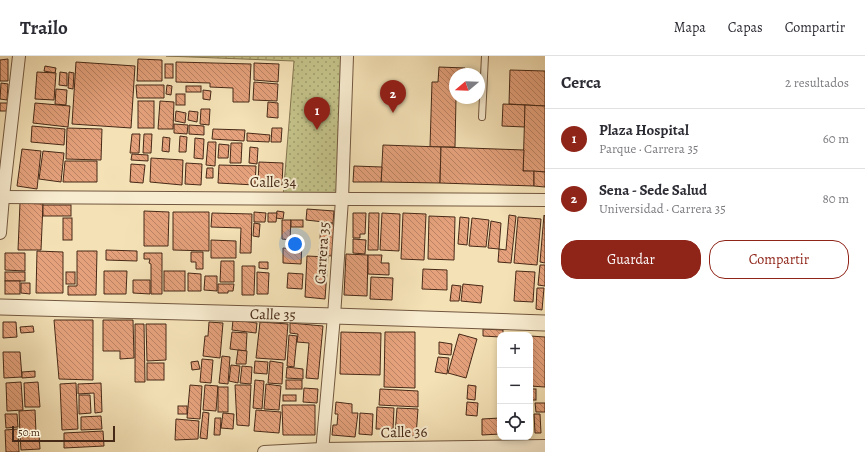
<!DOCTYPE html>
<html lang="es">
<head>
<meta charset="utf-8">
<style>
	:root { --surface:#fff; --page:#f2f2f3; --text:#2b2b33; --muted:#7c7c81; --line:#e1e1e2; --accent:#8f2418 }
	body { margin:0; font-family:Alegreya,serif; background:var(--page); color:var(--text) }
	.controls { position:absolute; right:12px; bottom:12px; display:grid; overflow:hidden; border-radius:8px; box-shadow:0 2px 6px #0003 }
	.controls button { width:36px; height:36px; display:grid; place-items:center; padding:0; border:0; border-bottom:1px solid var(--line); background:var(--surface); color:var(--text); font:20px sans-serif }
	.compass { position:absolute; left:449px; top:12px; width:36px; height:36px; border-radius:50%; background:var(--surface); box-shadow:0 2px 6px #0003; rotate:251deg }
	.scale { position:absolute; left:12px; bottom:10px; width:103px; box-sizing:border-box; padding-left:4px; border:2px solid #472917; border-top:0; font-size:11px; line-height:14px; white-space:nowrap; color:#472917; -webkit-text-stroke:3px #f8ecd0; paint-order:stroke }
	.you { position:absolute; left:295px; top:188px; width:14px; height:14px; margin:-10px; border:3px solid #fff; border-radius:50%; background:#1a73e8; box-shadow:0 0 0 6px #1a73e833 }
	.badge { display:grid; place-items:center; width:26px; height:26px; border-radius:50%; background:var(--accent); color:#fff; font-size:13px; font-weight:700 }
	.pin { position:absolute; translate:-50% -33px; filter:drop-shadow(0 1px 2px #0008) }
	.pin::after { content:''; position:absolute; top:21px; width:14px; height:12px; background:inherit; clip-path:polygon(0 0,100% 0,50% 100%) }
	.list { margin:0; padding:0; list-style:none }
	h2 { display:flex; justify-content:space-between; align-items:center; height:52px; margin:0; padding:0 16px; font-size:17px }
	h2 small { font-size:13px; font-weight:400; color:var(--muted) }
	.list li { display:grid; grid-template-columns:26px 1fr auto; gap:12px; align-items:center; box-sizing:border-box; height:60px; padding:0 16px; border-top:1px solid var(--line) }
	.list b { display:block; font-size:15px; white-space:nowrap }
	.list p { margin:0; font-size:13px; white-space:nowrap; color:var(--muted) }
	.list em { font-size:13px; font-style:normal; color:var(--muted) }
	.actions { display:flex; gap:8px; padding:12px 16px }
	.actions a { flex:1; padding:9px 0; border:1px solid var(--accent); border-radius:16px; text-align:center; font-size:14px; color:var(--accent) }
	.actions .main { background:var(--accent); color:#fff }
	.icon { flex:none; width:22px; height:22px; fill:none; stroke:currentColor; stroke-width:2; stroke-linecap:round; stroke-linejoin:round }
	.map { position:relative; flex:none; width:545px; height:396px; overflow:hidden }
	header { display:flex; align-items:center; gap:24px; box-sizing:border-box; height:56px; padding:0 20px; background:var(--surface); border-bottom:1px solid var(--line) }
	header strong { font-size:19px }
	nav { display:flex; gap:22px; margin-inline-start:auto; font-size:14px }
	main { display:flex }
	aside { flex:1; background:var(--surface) }
	.map>svg:first-child { display:block }
</style>
</head>
<body>
<header>
<strong>Trailo</strong>
<nav><a>Mapa</a><a>Capas</a><a>Compartir</a></nav>
</header>
<main>
<div class="map">
<svg width="545" height="396" viewBox="0 0 545 396">
	<defs>
		<pattern id="park-dots" width="8" height="8" patternUnits="userSpaceOnUse"><rect width="8" height="8" fill="#c3c188"/><path d="M2 2h.1M6 6h.1" fill="none" stroke="#a09d6e" stroke-width="1.8" stroke-linecap="round"/></pattern>
		<pattern id="building-back-hatch" width="6" height="6" patternUnits="userSpaceOnUse"><rect width="6" height="6" fill="#e4a17b"/><path d="M-1 5l2 2M0 0l6 6M5-1l2 2" fill="none" stroke="#bb8364"/></pattern>
	</defs>
	<rect width="100%" height="100%" fill="#f4e1b6"/>
	<filter id="stains"><feTurbulence type="fractalNoise" baseFrequency=".005" numOctaves="4"/><feColorMatrix values="0 0 0 0 .2 0 0 0 0 .09 0 0 0 0 .02 0 0 0 .5 -.17"/></filter>
	<radialGradient id="worn" r=".72"><stop offset=".6" stop-color="#630" stop-opacity="0"/><stop offset="1" stop-color="#630" stop-opacity=".3"/></radialGradient>
	<polygon fill="url(#park-dots)" stroke="#857550" points="166,0 347,0 342,143 283,142 294,5"/>
	<g fill="url(#building-back-hatch)" stroke="#472917">
		<polygon points="8,3 8,25 0,25 0,4"/>
		<polygon points="138,3 162,4 162,25 137,25"/>
		<polygon points="76,6 135,10 131,72 72,68"/>
		<polygon points="176,6 251,8 249,46 233,46 233,32 210,31 210,27 176,26"/>
		<polygon points="254,7 279,8 278,26 254,24"/>
		<rect x="165" y="8" width="8" height="14"/>
		<polygon points="45,10 56,12 55,17 44,15"/>
		<polygon points="439,11 465,12 465,18 455,18 455,42 456,42 455,91 430,91 432,26 438,26"/>
		<polygon points="510,14 545,15 545,50 509,48"/>
		<polygon points="37,16 56,17 54,44 35,43"/>
		<polygon points="60,16 67,17 67,30 59,29"/>
		<polygon points="69,16 74,17 73,33 68,32"/>
		<polygon points="254,26 278,28 277,45 253,44"/>
		<polygon points="1,27 8,28 7,44 0,43"/>
		<polygon points="136,29 164,29 164,42 137,42"/>
		<polygon points="167,29 172,30 171,39 166,38"/>
		<rect x="186" y="30" width="15" height="6"/>
		<polygon points="56,33 67,34 66,49 55,48"/>
		<polygon points="203,34 211,35 210,44 203,43"/>
		<rect x="176" y="38" width="9" height="11"/>
		<rect x="138" y="45" width="16" height="27"/>
		<polygon points="160,45 174,46 173,73 158,73"/>
		<polygon points="268,46 278,47 278,62 267,61"/>
		<rect x="0" y="47" width="9" height="8"/>
		<polygon points="35,47 70,50 68,71 33,67"/>
		<polygon points="503,48 525,49 525,71 502,70"/>
		<polygon points="525,49 545,50 545,116 523,115"/>
		<polygon points="201,53 210,53 209,69 200,68"/>
		<polygon points="176,55 186,57 185,67 175,65"/>
		<polygon points="189,55 198,56 197,66 188,64"/>
		<polygon points="174,68 188,69 187,78 174,77"/>
		<polygon points="189,69 204,70 204,79 189,78"/>
		<polygon points="32,70 65,73 64,89 31,86"/>
		<polygon points="67,72 102,73 101,104 66,103"/>
		<polygon points="272,72 282,72 281,86 271,86"/>
		<polygon points="213,73 245,74 244,85 212,83"/>
		<polygon points="247,77 270,79 269,86 247,85"/>
		<polygon points="132,78 140,78 139,97 130,97"/>
		<polygon points="144,78 152,78 151,97 143,97"/>
		<polygon points="180,80 187,81 186,96 179,96"/>
		<polygon points="163,81 170,82 169,96 162,95"/>
		<polygon points="195,82 204,83 203,103 194,102"/>
		<polygon points="208,86 216,86 215,110 206,109"/>
		<polygon points="231,87 242,87 241,107 230,107"/>
		<polygon points="219,88 229,89 228,102 218,102"/>
		<polygon points="383,89 441,91 440,127 381,126"/>
		<polygon points="250,91 258,92 257,108 249,107"/>
		<polygon points="441,91 524,94 523,115 534,115 534,130 440,127"/>
		<polygon points="22,93 41,95 37,133 17,130"/>
		<polygon points="43,95 64,97 61,126 39,123"/>
		<polygon points="132,98 148,99 148,105 131,104"/>
		<polygon points="151,102 183,104 182,129 150,126"/>
		<polygon points="65,105 97,105 97,126 63,126"/>
		<polygon points="259,106 283,107 282,129 258,127"/>
		<polygon points="186,107 202,108 201,129 185,128"/>
		<polygon points="131,108 145,109 143,127 130,126"/>
		<polygon points="219,109 256,110 255,129 218,127"/>
		<polygon points="354,110 382,111 381,126 353,126"/>
		<polygon points="207,112 213,112 213,122 206,122"/>
		<polygon points="534,115 545,116 545,131 534,130"/>
		<polygon points="20,147 43,148 41,194 18,194"/>
		<rect x="43" y="149" width="28" height="11"/>
		<polygon points="307,153 334,155 333,167 306,164"/>
		<polygon points="144,155 169,156 168,190 144,190"/>
		<polygon points="277,155 284,156 283,163 276,162"/>
		<polygon points="173,156 209,156 209,195 173,194"/>
		<polygon points="254,156 266,157 265,166 254,166"/>
		<polygon points="212,157 252,158 251,197 240,197 241,172 211,171"/>
		<polygon points="268,157 277,157 276,166 268,166"/>
		<polygon points="353,157 366,157 365,178 360,178 360,182 353,182"/>
		<polygon points="369,157 379,157 378,194 368,194"/>
		<polygon points="382,157 400,158 399,195 380,194"/>
		<polygon points="403,157 426,158 424,204 401,203"/>
		<polygon points="509,159 516,160 511,207 498,206 499,193 506,194"/>
		<polygon points="544,159 545,160 545,207 540,206"/>
		<polygon points="429,160 455,161 454,204 428,203"/>
		<polygon points="460,161 469,162 467,189 458,188"/>
		<polygon points="518,161 541,163 537,209 514,207"/>
		<rect x="63" y="162" width="9" height="22"/>
		<polygon points="472,162 489,164 486,191 469,190"/>
		<polygon points="282,164 291,164 290,184 282,183"/>
		<rect x="291" y="164" width="12" height="7"/>
		<polygon points="491,165 501,167 499,193 488,192"/>
		<polygon points="254,167 260,168 259,181 253,180"/>
		<polygon points="321,167 334,168 332,200 319,199"/>
		<polygon points="353,183 366,184 365,198 353,197"/>
		<polygon points="211,184 236,185 236,202 211,202"/>
		<polygon points="293,186 302,187 301,208 283,207 283,192 293,193"/>
		<polygon points="106,194 137,195 137,205 106,204"/>
		<polygon points="37,195 63,196 63,237 36,237"/>
		<polygon points="77,195 97,195 96,239 68,239 68,230 77,230"/>
		<polygon points="191,196 203,196 203,213 196,213 196,206 191,206"/>
		<polygon points="5,197 25,197 25,215 5,214"/>
		<polygon points="144,197 162,197 162,238 151,238 151,208 149,207 150,203 144,203"/>
		<polygon points="346,198 368,199 367,240 344,239"/>
		<polygon points="368,199 382,199 381,207 389,207 389,219 368,218"/>
		<polygon points="307,200 328,201 325,243 305,241"/>
		<polygon points="221,205 234,205 234,226 220,226"/>
		<polygon points="259,206 268,206 268,213 259,212"/>
		<polygon points="540,209 545,209 545,230 538,229"/>
		<polygon points="242,210 255,210 254,239 242,239"/>
		<polygon points="423,213 447,214 447,234 422,233"/>
		<polygon points="104,215 127,215 126,238 104,238"/>
		<rect x="164" y="215" width="21" height="20"/>
		<polygon points="516,215 535,216 533,246 514,245"/>
		<rect x="5" y="216" width="20" height="9"/>
		<rect x="66" y="216" width="9" height="12"/>
		<polygon points="257,216 269,217 268,238 257,238"/>
		<polygon points="188,217 201,218 201,235 188,235"/>
		<polygon points="288,217 303,218 302,233 287,232"/>
		<polygon points="205,220 217,220 217,235 204,234"/>
		<polygon points="371,221 393,222 392,244 370,243"/>
		<polygon points="133,224 150,224 150,238 133,237"/>
		<rect x="5" y="225" width="15" height="13"/>
		<polygon points="21,227 30,227 30,238 21,237"/>
		<polygon points="218,228 234,228 233,235 228,235 228,237 218,237"/>
		<polygon points="463,228 483,230 481,247 461,245"/>
		<polygon points="452,229 461,230 459,245 450,245"/>
		<polygon points="537,232 544,232 542,254 536,253"/>
		<polygon points="54,264 93,264 93,324 59,323"/>
		<polygon points="103,264 133,264 134,302 120,303 120,295 103,295"/>
		<polygon points="233,264 257,267 256,277 232,274"/>
		<polygon points="3,266 16,266 17,281 3,282"/>
		<polygon points="209,266 223,267 220,302 203,300 205,280 208,280"/>
		<polygon points="260,266 288,268 285,304 256,302"/>
		<polygon points="290,267 323,270 318,323 306,322 309,287 297,286 298,278 290,277"/>
		<polygon points="135,268 144,268 145,326 135,326"/>
		<polygon points="146,268 166,268 166,304 147,305"/>
		<polygon points="33,270 34,276 21,277 20,271"/>
		<polygon points="483,273 503,274 503,279 500,279 500,281 483,280"/>
		<polygon points="232,276 247,277 246,295 230,293"/>
		<polygon points="341,276 381,277 380,319 340,318"/>
		<polygon points="385,276 415,276 415,332 384,331"/>
		<polygon points="459,278 477,283 466,322 448,317"/>
		<polygon points="289,279 297,280 294,311 287,310"/>
		<polygon points="530,280 545,281 545,331 530,330"/>
		<polygon points="439,286 452,288 451,299 439,298"/>
		<polygon points="238,294 247,295 246,308 236,308"/>
		<polygon points="3,296 20,296 22,321 4,322"/>
		<polygon points="222,300 230,301 228,328 219,327"/>
		<polygon points="438,301 449,302 447,318 435,316"/>
		<polygon points="202,303 213,304 211,327 200,326"/>
		<polygon points="198,305 200,313 192,314 191,306"/>
		<polygon points="255,305 268,306 267,318 254,317"/>
		<polygon points="270,305 283,307 282,328 268,327"/>
		<rect x="147" y="307" width="17" height="17"/>
		<polygon points="231,309 240,310 238,327 229,325"/>
		<polygon points="242,310 252,311 251,328 240,327"/>
		<polygon points="287,311 303,313 303,323 286,322"/>
		<polygon points="35,315 35,321 22,322 22,316"/>
		<polygon points="255,324 264,325 262,353 253,352"/>
		<rect x="286" y="324" width="16" height="9"/>
		<polygon points="21,326 23,354 7,355 6,327"/>
		<polygon points="38,326 40,351 25,351 24,327"/>
		<polygon points="76,327 78,373 62,374 60,328"/>
		<polygon points="101,327 102,356 95,357 94,337 78,338 78,328"/>
		<polygon points="266,328 281,330 279,354 264,353"/>
		<polygon points="190,329 202,330 200,363 187,362"/>
		<polygon points="205,329 218,330 216,355 203,354"/>
		<polygon points="235,329 251,329 249,370 237,369"/>
		<polygon points="468,329 476,330 475,344 467,343"/>
		<rect x="218" y="331" width="10" height="25"/>
		<polygon points="304,332 318,333 317,347 303,346"/>
		<polygon points="380,333 418,335 418,351 379,349"/>
		<rect x="530" y="333" width="6" height="11"/>
		<polygon points="79,339 90,339 91,357 79,358"/>
		<rect x="283" y="339" width="13" height="6"/>
		<polygon points="336,346 352,348 352,357 358,357 355,381 332,379 333,369 337,369 338,358 335,358"/>
		<polygon points="467,346 478,347 477,360 466,359"/>
		<polygon points="535,347 545,347 545,356 536,356"/>
		<polygon points="282,349 315,349 315,379 283,379"/>
		<rect x="178" y="350" width="9" height="8"/>
		<polygon points="377,351 394,352 393,373 376,373"/>
		<polygon points="397,352 418,353 416,380 395,379"/>
		<polygon points="35,354 36,377 20,378 19,355"/>
		<polygon points="256,354 281,356 279,377 254,375"/>
		<polygon points="203,356 209,357 207,383 200,382"/>
		<polygon points="223,357 234,358 233,373 221,372"/>
		<polygon points="360,357 373,358 372,379 359,378"/>
		<polygon points="5,358 17,358 18,371 6,372"/>
		<polygon points="534,358 540,358 541,377 535,377"/>
		<polygon points="101,360 102,373 81,374 81,361"/>
		<polygon points="215,362 221,362 220,379 214,379"/>
		<polygon points="500,362 500,378 482,379 482,363"/>
		<polygon points="176,363 199,365 198,383 175,384"/>
		<polygon points="18,373 19,396 6,396 5,374"/>
		<polygon points="103,375 104,390 64,392 64,377"/>
		<polygon points="39,379 40,393 21,394 20,380"/>
	</g>
	<g fill="none" stroke-linecap="round" stroke-linejoin="round">
		<defs>
			<polyline id="service" points="482,61 485,0"/>
			<g id="minor">
				<polyline points="0,141 545,144"/>
				<polyline points="0,177 3,141 19,0"/>
				<polyline points="264,396 322,393 545,390"/>
				<polyline points="322,396 334,260 342,143 347,0"/>
			</g>
			<g id="tertiary">
				<path id="s1" d="M0 251 334 260 545 267"/>
			</g>
		</defs>
		<use href="#service" stroke="#72573f" stroke-width="8"/>
		<use href="#minor" stroke="#72573f" stroke-width="14"/>
		<use href="#tertiary" stroke="#72573f" stroke-width="17"/>
		<use href="#service" stroke="#f8ecd0" stroke-width="6"/>
		<use href="#minor" stroke="#f8ecd0" stroke-width="12"/>
		<use href="#tertiary" stroke="#f8ecd0" stroke-width="15"/>
	</g>
	<g text-anchor="middle" dominant-baseline="central" stroke-width="4" stroke-linejoin="round" paint-order="stroke">
		<g font-size="15" fill="#472917" stroke="#f8ecd0">
			<text x="273" y="126">Calle 34</text>
			<text transform="translate(322 197) rotate(-86)">Carrera 35</text>
			<text stroke="none"><textPath href="#s1" startOffset="273">Calle 35</textPath></text>
			<text transform="translate(404 376) rotate(-1)">Calle 36</text>
		</g>
	</g>
	<rect width="100%" height="100%" filter="url(#stains)"/>
	<rect width="100%" height="100%" fill="url(#worn)"/>
</svg>
<div class="controls">
<button>+</button>
<button>−</button>
<button><svg class="icon" aria-label="locate" viewBox="0 0 24 24"><circle cx="12" cy="12" r="6"/><path d="M12 2v4M12 18v4M2 12h4M18 12h4"/></svg></button>
</div>
<svg class="compass" viewBox="-18 -18 36 36"><path d="M0-13l5 13h-10z" fill="#e53935"/><path d="M0 13l5-13h-10z" fill="#7c7c81"/></svg>
<div class="scale">50 m</div>
<div class="you"></div>
<div class="pin badge" style="left:317px;top:74px">1</div>
<div class="pin badge" style="left:393px;top:57px">2</div>
</div>
<aside>
<h2>Cerca<small>2 resultados</small></h2>
<ul class="list">
<li><span class="badge">1</span><div><b>Plaza Hospital</b><p>Parque · Carrera 35</p></div><em>60 m</em></li>
<li><span class="badge">2</span><div><b>Sena - Sede Salud</b><p>Universidad · Carrera 35</p></div><em>80 m</em></li>
</ul>
<div class="actions"><a class="main">Guardar</a><a>Compartir</a></div>
</aside>
</main>
</body>
</html>
